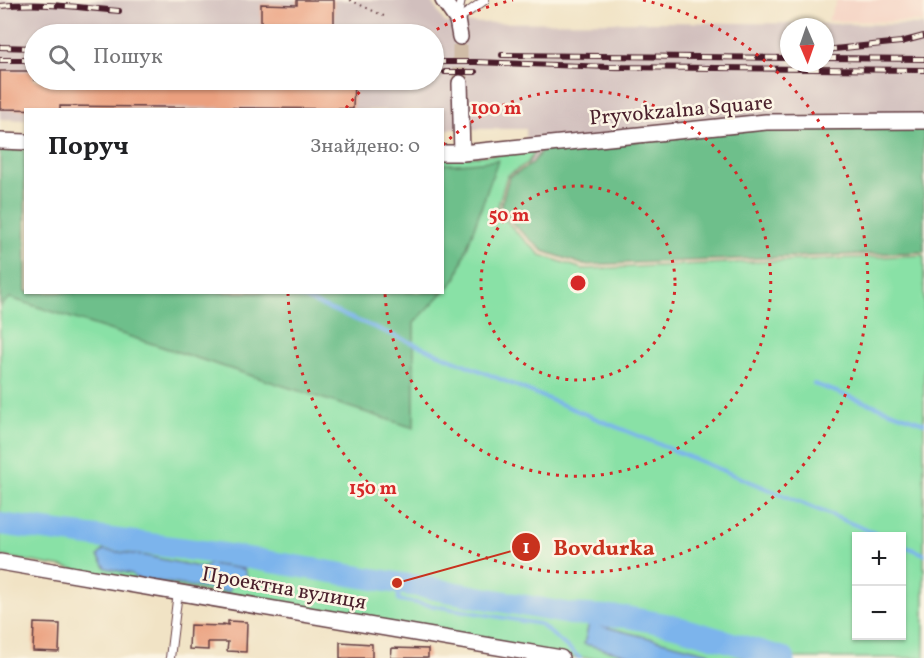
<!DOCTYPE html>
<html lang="uk">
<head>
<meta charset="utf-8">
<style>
	:root { --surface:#fff; --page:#f6f6f6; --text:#202124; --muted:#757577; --line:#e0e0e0 }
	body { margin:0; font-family:Vollkorn,serif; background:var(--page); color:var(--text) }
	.controls { position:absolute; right:18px; bottom:18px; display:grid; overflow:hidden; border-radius:0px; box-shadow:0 2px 4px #0004 }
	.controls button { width:54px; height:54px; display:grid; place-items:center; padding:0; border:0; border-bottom:2px solid var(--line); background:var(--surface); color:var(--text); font:30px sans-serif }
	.compass { position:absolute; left:780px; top:18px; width:54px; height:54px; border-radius:50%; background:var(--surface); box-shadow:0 2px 4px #0004; rotate:178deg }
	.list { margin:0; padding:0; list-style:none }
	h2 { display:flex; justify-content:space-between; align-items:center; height:78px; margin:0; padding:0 24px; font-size:26px }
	h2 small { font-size:20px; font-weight:400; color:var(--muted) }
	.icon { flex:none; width:33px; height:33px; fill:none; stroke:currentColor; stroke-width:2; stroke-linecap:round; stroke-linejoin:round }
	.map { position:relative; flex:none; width:924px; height:658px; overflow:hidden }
	.search { position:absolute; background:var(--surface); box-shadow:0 2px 4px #0004; left:24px; top:24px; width:420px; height:66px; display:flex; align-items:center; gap:15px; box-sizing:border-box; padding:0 21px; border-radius:33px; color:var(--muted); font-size:22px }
	.panel { position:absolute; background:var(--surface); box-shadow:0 2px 4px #0004; left:24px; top:108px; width:420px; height:186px; border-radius:0px }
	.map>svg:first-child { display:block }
</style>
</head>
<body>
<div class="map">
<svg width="924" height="658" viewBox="0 0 924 658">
	<rect width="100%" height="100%" fill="#fcf5e5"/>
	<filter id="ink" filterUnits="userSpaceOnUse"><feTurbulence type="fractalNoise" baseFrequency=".0167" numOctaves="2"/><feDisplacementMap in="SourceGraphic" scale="12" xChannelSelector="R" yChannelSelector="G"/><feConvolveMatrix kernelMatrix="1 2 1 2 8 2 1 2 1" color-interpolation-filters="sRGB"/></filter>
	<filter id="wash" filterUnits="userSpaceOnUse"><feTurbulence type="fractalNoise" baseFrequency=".008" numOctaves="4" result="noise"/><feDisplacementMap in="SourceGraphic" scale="24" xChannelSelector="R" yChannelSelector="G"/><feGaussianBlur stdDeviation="1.35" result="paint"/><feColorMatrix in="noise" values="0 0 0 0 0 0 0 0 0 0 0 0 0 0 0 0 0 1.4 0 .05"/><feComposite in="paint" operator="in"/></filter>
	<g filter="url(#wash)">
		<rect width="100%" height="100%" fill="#f1e3c5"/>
		<polygon fill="#f5d2c2" points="837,0 924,0 924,22 828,21"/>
		<path fill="#d1bfbd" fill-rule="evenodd" d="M0 0H430L445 23 657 22 924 25V166L528 218 526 129H443L442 110H26L25 120 0 119ZM789 27H825V63H789ZM34 34H434V80H34Z"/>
		<path fill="#89e1a6" stroke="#6a8068" stroke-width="1.5" fill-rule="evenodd" d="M0 145 25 146 26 292H442L443 159 535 151 528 163 507 176 497 209 516 232 541 255 583 269 924 255V658H569L568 656 0 556ZM856 536H902V636H856Z"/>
		<g fill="#6ebf8b" stroke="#5c6f5b" stroke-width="1.5">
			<polygon points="924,126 924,252 584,265 543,251 518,229 500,208 509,177 532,164 541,151 766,127"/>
			<polygon points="0,149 25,150 26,292 442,292 443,164 458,164 498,160 456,279 414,323 414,428 10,298 0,306"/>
		</g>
		<g fill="#7cb4ec" stroke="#636a8c" stroke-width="1.5">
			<polygon points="103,550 141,555 204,568 209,564 244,569 247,576 241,581 231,584 229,592 136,578 132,574 106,568 98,556"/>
			<polygon points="589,623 710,653 709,658 639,658 584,644"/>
		</g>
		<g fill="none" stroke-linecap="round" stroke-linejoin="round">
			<g stroke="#7cb4ec" stroke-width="4">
				<polyline points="288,292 882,536"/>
				<polyline points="814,384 924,423"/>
				<polyline points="902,545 924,554"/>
				<polyline points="397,583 399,600 540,624 580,658"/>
			</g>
			<polyline stroke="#7cb4ec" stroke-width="22" points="0,524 224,554 397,583 424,587 570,614 626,617 671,625 784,658"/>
		</g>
		<g id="blocks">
			<g fill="#eba07f">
				<polygon points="297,0 334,0 334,26 289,25 289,28 261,27 261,4 297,5"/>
				<polygon points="0,71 34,71 34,80 354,80 353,109 60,106 60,110 0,109"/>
				<polygon points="228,621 247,622 246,652 227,651 228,642 208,642 208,650 189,649 190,625 223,626 223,624 228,625"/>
				<polygon points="34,623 60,624 59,652 33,651"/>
				<polygon points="340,642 372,644 372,658 340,658"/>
				<polygon points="392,648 428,649 428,658 391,658"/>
			</g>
		</g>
	</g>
	<g filter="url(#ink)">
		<use href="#blocks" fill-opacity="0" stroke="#633c42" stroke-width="1.5"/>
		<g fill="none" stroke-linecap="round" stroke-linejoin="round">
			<polyline stroke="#d0bca6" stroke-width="15" stroke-dasharray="15 8" stroke-linecap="butt" points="460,83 460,37"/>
			<defs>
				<g id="lane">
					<polyline points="457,19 461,0"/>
					<polyline points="457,20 485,0"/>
					<polyline points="170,658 178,592"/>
				</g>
				<g id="street">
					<polyline points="443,0 457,20 460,37"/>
					<polyline points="460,83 462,153"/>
					<polyline points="0,141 26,142"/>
					<polyline points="442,153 462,153 766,122 924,121"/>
					<polyline points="0,562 561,658"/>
				</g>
			</defs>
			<use href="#lane" stroke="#633c42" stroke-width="10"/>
			<use href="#street" stroke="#633c42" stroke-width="18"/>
			<polyline stroke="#633c42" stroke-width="2" stroke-dasharray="1.5 4.5" stroke-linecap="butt" points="350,0 386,17"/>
			<use href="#lane" stroke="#fff" stroke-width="8"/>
			<use href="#street" stroke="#fff" stroke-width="15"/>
			<defs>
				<g id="rail">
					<path d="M0 6C40 2 79 7 119 11"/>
					<polyline points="0,47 34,48"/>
					<polyline points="825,50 901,42 924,36"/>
					<polyline points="502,55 789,58"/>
					<polyline points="825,58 924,59"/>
					<polyline points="0,60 34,60"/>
					<polyline points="434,62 475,62 609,67 924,70"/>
					<polyline points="445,72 475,72"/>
				</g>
			</defs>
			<use href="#rail" stroke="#4a1f2b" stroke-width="6"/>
			<use href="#rail" stroke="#fcf5e5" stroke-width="4" stroke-dasharray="11" stroke-linecap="butt"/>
		</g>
	</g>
	<g fill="none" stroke="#d62828" stroke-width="3" stroke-dasharray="3 6">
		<circle cx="578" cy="283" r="97"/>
		<path d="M443 145A193 193 0 1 1 385 293"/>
		<path d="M346 108A290 290 0 0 1 371 80M429 34A290 290 0 0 1 513 0M643 0A290 290 0 1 1 288 293"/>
	</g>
	<g text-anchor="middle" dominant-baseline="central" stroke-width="5" stroke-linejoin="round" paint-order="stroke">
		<g font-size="21" fill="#4a1f2b" stroke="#fcf5e5">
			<text transform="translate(681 111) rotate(-5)">Pryvokzalna Square</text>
			<text transform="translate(284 589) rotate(10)">Проектна вулиця</text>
		</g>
	</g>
	<circle cx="578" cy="283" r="9" fill="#d62828" stroke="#fcf5e5" stroke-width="3"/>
	<g font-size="18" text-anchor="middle" font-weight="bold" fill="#d62828" stroke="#fcf5e5" stroke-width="5" stroke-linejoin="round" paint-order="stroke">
		<text x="496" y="114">100 m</text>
		<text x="509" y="221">50 m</text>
		<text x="373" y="494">150 m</text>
	</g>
	<path fill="none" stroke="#c8321e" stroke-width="2" d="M397 583L526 547"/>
	<g fill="#c8321e" stroke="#fcf5e5" stroke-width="2">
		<circle cx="397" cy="583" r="6"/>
		<circle cx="526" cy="547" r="15"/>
	</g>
	<g font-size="18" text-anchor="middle" font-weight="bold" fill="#fff">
		<text x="526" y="553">1</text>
	</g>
	<g font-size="22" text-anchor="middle" font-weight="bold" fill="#c8321e" stroke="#fcf5e5" stroke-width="5" stroke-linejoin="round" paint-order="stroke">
		<text x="604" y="555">Bovdurka</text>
	</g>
</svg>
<div class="controls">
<button>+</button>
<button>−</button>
</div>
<svg class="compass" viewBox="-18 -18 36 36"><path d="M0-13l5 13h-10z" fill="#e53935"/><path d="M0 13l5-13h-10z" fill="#757577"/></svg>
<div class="search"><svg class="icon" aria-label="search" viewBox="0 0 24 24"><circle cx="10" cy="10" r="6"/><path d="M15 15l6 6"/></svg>Пошук</div>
<section class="panel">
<h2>Поруч<small>Знайдено: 0</small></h2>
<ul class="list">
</ul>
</section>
</div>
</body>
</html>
